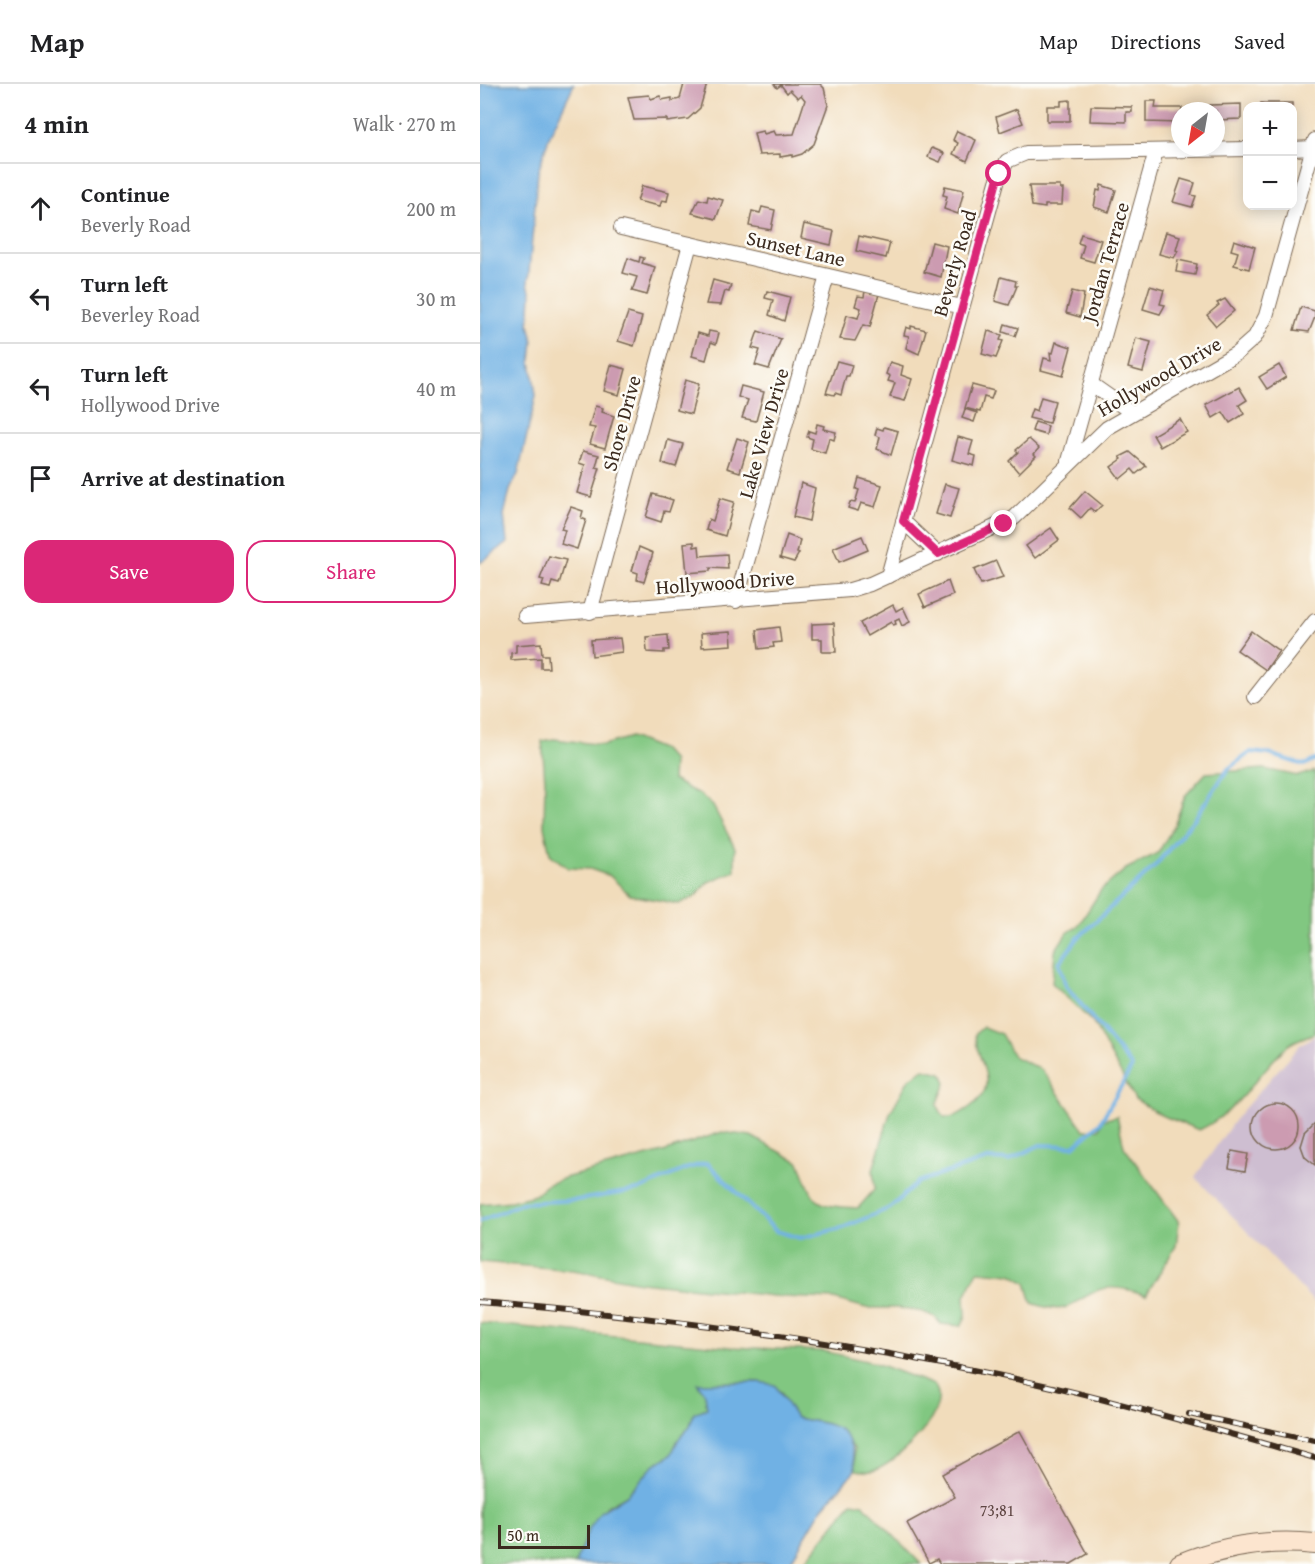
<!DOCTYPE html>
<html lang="en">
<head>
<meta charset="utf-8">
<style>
	:root { --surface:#fff; --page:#f2f2f2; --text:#202124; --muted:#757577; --line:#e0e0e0; --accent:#db2777 }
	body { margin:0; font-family:"Gentium Book Plus",serif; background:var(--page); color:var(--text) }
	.controls { position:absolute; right:18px; top:18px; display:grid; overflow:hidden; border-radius:12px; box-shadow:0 3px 15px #0003 }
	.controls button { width:54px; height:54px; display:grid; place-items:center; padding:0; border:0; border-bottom:2px solid var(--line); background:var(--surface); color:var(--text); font:30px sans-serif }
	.compass { position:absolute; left:691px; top:18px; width:54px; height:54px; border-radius:50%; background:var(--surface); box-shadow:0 3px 15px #0003; rotate:211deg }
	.scale { position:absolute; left:18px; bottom:15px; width:92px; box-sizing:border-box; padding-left:6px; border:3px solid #3b2a1e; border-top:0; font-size:16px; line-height:21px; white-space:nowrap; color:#3b2a1e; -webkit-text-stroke:4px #fdfcf7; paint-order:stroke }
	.stop { position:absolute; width:18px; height:18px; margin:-14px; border:4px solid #db2777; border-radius:50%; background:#fff }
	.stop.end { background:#db2777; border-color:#fff; box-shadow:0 2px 6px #0008 }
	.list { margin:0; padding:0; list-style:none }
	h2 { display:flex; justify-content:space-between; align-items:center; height:78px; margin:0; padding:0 24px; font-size:26px }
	h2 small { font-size:20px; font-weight:400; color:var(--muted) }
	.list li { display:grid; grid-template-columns:39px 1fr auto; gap:18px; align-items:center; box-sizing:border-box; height:90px; padding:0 24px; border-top:2px solid var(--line) }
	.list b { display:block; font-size:22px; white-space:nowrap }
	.list p { margin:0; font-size:20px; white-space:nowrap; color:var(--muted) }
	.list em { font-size:20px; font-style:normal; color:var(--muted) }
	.actions { display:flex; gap:12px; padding:18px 24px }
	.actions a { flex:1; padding:14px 0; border:2px solid var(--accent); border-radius:18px; text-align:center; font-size:21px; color:var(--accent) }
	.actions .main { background:var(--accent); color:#fff }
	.icon { flex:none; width:33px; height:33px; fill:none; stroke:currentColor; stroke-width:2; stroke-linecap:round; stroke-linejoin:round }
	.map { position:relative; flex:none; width:835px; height:1480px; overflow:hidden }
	header { display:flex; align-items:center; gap:36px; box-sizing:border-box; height:84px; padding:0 30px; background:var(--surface); border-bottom:2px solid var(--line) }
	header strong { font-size:28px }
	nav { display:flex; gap:33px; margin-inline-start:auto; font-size:21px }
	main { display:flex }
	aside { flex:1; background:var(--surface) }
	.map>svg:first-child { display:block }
</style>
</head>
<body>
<header>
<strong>Map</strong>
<nav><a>Map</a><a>Directions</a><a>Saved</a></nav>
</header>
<main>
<aside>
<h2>4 min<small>Walk · 270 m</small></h2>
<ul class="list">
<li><svg class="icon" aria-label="ahead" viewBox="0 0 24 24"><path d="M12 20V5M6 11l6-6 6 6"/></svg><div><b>Continue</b><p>Beverly Road</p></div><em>200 m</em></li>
<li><svg class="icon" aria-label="left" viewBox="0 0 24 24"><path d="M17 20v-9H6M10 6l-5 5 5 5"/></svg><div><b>Turn left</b><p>Beverley Road</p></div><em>30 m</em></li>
<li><svg class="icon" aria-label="left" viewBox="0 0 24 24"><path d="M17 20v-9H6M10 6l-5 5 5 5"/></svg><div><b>Turn left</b><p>Hollywood Drive</p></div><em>40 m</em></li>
<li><svg class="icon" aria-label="arrive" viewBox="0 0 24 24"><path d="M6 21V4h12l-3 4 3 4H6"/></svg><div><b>Arrive at destination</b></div></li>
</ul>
<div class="actions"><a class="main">Save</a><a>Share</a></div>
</aside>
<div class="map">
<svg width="835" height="1480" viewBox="0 0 835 1480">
	<rect width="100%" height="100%" fill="#fdfcf7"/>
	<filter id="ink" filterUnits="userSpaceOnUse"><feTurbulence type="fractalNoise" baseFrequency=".0167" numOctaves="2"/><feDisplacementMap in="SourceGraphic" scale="12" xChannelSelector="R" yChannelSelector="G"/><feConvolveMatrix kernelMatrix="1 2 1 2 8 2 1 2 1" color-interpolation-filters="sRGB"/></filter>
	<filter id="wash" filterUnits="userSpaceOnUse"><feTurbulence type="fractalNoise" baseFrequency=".008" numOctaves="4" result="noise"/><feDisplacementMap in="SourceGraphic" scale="24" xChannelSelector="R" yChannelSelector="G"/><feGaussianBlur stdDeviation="1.35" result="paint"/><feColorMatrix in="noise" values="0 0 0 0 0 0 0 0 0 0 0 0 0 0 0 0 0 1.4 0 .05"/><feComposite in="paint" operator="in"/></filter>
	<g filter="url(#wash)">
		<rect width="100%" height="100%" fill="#f1dcbb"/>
		<polygon fill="#cebed1" points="835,951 835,1219 715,1093 756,1034 820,961"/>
		<g fill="#81c781" stroke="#5e7850" stroke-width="1.5">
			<polygon points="151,653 183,666 193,677 192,696 221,711 233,722 255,764 255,787 228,798 215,813 199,820 150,811 130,792 110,785 88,784 70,770 64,742 65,697 62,657 74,655 124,661"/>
			<path d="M784 685 818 692 835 687V949C826 953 813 956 806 963 775 992 759 1028 719 1046L681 1031 655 1015 613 939 572 899 575 867 586 850 599 841 621 806 646 785 678 769 694 742 705 712 726 689Z"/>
			<path d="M503 943 521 950 533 972 562 986 604 1046 619 1045 623 1036 637 1032 644 1063 699 1138 696 1162 666 1211C652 1206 631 1200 616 1207 587 1221 588 1232 552 1219L546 1199 531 1190 498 1187 485 1212 486 1232 481 1242 461 1240 455 1233 443 1228 419 1224H386L354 1215 303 1213 160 1198 93 1186 0 1178V1120L31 1117 55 1111 68 1100 88 1093 183 1068 242 1048 271 1052 319 1078C336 1121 331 1121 378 1124L395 1105 393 1086 410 1029 429 995 444 985 462 989 466 999 457 1021 464 1033C476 1034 481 1029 490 1023 523 1000 496 979 495 950Z"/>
			<path d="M0 1239 251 1263 343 1267 395 1279 454 1301C474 1325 419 1376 398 1385 391 1389 382 1387 375 1386L374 1364 348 1340 316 1334 309 1325 301 1308 279 1298 218 1299 225 1310 227 1324 214 1329 210 1342 198 1356 191 1371 175 1380 147 1411 127 1422 108 1447 95 1480H0Z"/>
			<polygon points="372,1418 383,1420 441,1480 323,1480"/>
		</g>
		<g fill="#70b1e4" stroke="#566e81" stroke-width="1.5">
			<polygon points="0,0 94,0 69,53 58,88 48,199 51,211 49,240 53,257 51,277 56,312 38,390 30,406 24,431 27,459 0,479"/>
			<path d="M279 1298 295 1301 316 1334C356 1341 372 1340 375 1386L341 1426 309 1480H95L108 1447 120 1428 147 1411 175 1380 191 1371 198 1356 210 1342 214 1329 227 1324 225 1310 217 1299Z"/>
		</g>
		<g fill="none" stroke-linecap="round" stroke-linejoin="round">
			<polyline stroke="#70b1e4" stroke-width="4" points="0,1137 42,1119 97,1116 158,1106 208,1084 227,1079 296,1147 320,1154 362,1144 410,1124 438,1098 508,1075 529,1076 560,1061 594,1062 620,1039 652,983 586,902 579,879 598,854 674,783 715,734 748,685 771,668 789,670 824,681 835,676"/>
		</g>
		<g id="blocks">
			<g fill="#cc9bb1">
				<polygon points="204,0 227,0 220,24 208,35 187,38 187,35 154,36 148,13 169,11 171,15 180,12 182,16 192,14 192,17 200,15"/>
				<polygon points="294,0 340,0 344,4 348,21 334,60 322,70 312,73 312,71 300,73 300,70 279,71 274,49 283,47 284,50 294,47 296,51 314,50 325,16 321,11 318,14 310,6 307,9 301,1 297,4"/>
				<polygon points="590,16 590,37 567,37 567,22 581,22 581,17"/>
				<polygon points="666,17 676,17 675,24 702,24 700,39 666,38"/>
				<polygon points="781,19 812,19 812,22 782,22"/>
				<polygon points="761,20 761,35 736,36 736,27 731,27 730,21"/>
				<polygon points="611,22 652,23 652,28 646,28 646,38 610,37"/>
				<polygon points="537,25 543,39 520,48 516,33"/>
				<polygon points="477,47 496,56 487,77 473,70 478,59 473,56"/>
				<polygon points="452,64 464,69 460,78 448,73"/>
				<polygon points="701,95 715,99 711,111 716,112 712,123 693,118"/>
				<polygon points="621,101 636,106 629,128 614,123 617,106 620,107"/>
				<polygon points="162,102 189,108 187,117 182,116 180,122 157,117"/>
				<polygon points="465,102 484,106 478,130 464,125 467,112 463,111"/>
				<polygon points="549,102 580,102 580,105 583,105 582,121 565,121 565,124 552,122"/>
				<polygon points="228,112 243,116 236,135 212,129 219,115 227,117"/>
				<polygon points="282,123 295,126 291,146 269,142 272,127 280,129"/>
				<polygon points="324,140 354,147 351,161 321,154"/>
				<polygon points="686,148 700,152 696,166 698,167 694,174 679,170"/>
				<polygon points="601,150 621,156 614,178 600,174 604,161 598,159"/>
				<polygon points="379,152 410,159 406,174 376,167"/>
				<polygon points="754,156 775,163 769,185 754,181 758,168 751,166"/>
				<polygon points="452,158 467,162 461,193 444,188"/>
				<polygon points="160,173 164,174 162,179 175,183 167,211 152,207 157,193 143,189 148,174 159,178"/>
				<polygon points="698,176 717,180 715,191 696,188"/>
				<polygon points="521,193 536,197 535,202 537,202 529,221 515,217"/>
				<polygon points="233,196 251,201 249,208 245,207 241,221 226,220"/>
				<polygon points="670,202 684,206 680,220 685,221 680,230 663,225"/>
				<polygon points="287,207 310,213 304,237 289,231 293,216 285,214"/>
				<polygon points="385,207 399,210 390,243 383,241 375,257 360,255 367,231 378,234 381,224 375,222 378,212 384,213"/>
				<polygon points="592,207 604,210 600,233 586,229"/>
				<polygon points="745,215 754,227 736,242 727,231 739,221 737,219"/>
				<polygon points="821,223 835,227 835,233 829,248 814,246"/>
				<polygon points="148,229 162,233 154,262 138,257"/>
				<polygon points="525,240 538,244 535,252 523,248"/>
				<polygon points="431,242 446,246 439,270 426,264 429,252 424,251 426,243 431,245"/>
				<polygon points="229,247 239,249 236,260 231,258 226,276 212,272 218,249 228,252"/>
				<polygon points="278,247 301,255 289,285 275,281 280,266 272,264"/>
				<polygon points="508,247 522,251 520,256 523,257 516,274 502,270"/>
				<polygon points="656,254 671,258 663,288 648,284"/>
				<polygon points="576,258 591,263 583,292 561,286 564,274 571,276 570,268 573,269"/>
				<polygon points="357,277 372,281 369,292 366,292 361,311 355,309 354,311 346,309"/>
				<polygon points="410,278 423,282 421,291 432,295 425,317 410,313 415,299 408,297 410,292 406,290"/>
				<polygon points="131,281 146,285 139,311 124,307"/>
				<polygon points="799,281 806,293 787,305 779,293"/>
				<polygon points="205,296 219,300 211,330 197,326"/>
				<polygon points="492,301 514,307 511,315 504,313 500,328 485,324"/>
				<polygon points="261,302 284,308 276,337 262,334 268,316 258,313"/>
				<polygon points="759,303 767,316 759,321 764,330 750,339 743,328 733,334 726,321"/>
				<polygon points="561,313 575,317 569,339 549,334 552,325 557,327"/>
				<polygon points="115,322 123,324 122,328 134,332 125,364 110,360 115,344 109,343"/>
				<polygon points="485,325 497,329 494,338 482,334"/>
				<polygon points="700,335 707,348 680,363 673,351"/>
				<polygon points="555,338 568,342 566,351 552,347"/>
				<polygon points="337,340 344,342 343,345 356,348 354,356 349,354 345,369 331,365 333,355 327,353 329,347 335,349"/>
				<polygon points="404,343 418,347 411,371 397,365 400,353 395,351 397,344 403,346"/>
				<polygon points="478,353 493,357 489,370 496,372 494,382 472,376"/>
				<polygon points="257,354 269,358 260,388 247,384"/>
				<polygon points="549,355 559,364 554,370 556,372 539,389 529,377 538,368 536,366"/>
				<polygon points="188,356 203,360 196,383 182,379"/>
				<polygon points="103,367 119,371 116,383 120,384 111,413 97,409 105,381 99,379"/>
				<polygon points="650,368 666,382 656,390 652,385 640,395 631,383 642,375 640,373"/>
				<polygon points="379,394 402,401 395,423 381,419 378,427 368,424 370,418 375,419 379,406 376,405"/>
				<polygon points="321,399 335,404 329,437 313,433"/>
				<polygon points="465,400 479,404 470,434 456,430"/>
				<polygon points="605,407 622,421 615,428 610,424 601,434 590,424"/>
				<polygon points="173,410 193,416 189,428 184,427 181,438 166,433"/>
				<polygon points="240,414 254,418 245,452 226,446 229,435 233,437"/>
				<polygon points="91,423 103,427 101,434 106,436 97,465 81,460 85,446 81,445"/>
				<polygon points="571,444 579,456 555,474 546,462"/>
				<polygon points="307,451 320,456 317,469 319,469 314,478 300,474"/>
				<polygon points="382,452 388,466 359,478 353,464"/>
				<polygon points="214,458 214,463 219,462 220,472 247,470 248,485 230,484 230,487 207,489 204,459"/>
				<polygon points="159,463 173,469 164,498 157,496 158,489 152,487"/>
				<polygon points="69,472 86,476 79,500 72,498 70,504 62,502 64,496 60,495"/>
				<polygon points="516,477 523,493 501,500 494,486"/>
				<polygon points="468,497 473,511 445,523 439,510"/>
				<polygon points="413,521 416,527 423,523 430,538 422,542 419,535 415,537 416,540 413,541 411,538 387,552 380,539"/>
				<polygon points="354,539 356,568 342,568 342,555 332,555 332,540"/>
				<polygon points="299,543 301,558 293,559 294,563 279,565 277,546"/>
				<polygon points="251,547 252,561 222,563 221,549"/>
				<polygon points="771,547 799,567 786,586 757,566"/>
				<polygon points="188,551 189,566 184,566 184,569 167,568 166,553"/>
				<polygon points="140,554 142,568 112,572 111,556"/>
				<polygon points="61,559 62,571 68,571 69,584 61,584 61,574 31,576 31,569 36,568 36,561"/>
				<circle cx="796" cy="1042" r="23"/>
				<polygon points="835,1039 835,1081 825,1073 821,1062 825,1049"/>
				<polygon points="752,1067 768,1070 765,1087 749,1084"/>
				<polygon points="540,1347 608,1470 591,1480 460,1480 457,1475 449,1479 427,1439 475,1413 462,1390"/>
			</g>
		</g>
	</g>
	<g filter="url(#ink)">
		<use href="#blocks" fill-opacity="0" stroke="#7b6855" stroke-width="1.5"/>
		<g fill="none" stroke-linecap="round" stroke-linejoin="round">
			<defs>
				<g id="street">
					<polyline points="812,65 833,64"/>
					<polyline points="141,144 482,223"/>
					<polyline points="611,300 651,328"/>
					<polyline points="589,377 676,67"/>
					<polyline points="423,437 458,470"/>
					<polyline points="408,492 517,98 527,77 546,69 768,65"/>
					<polyline points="256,517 347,192"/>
					<polyline points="110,528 210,160"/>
					<polyline points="45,532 370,506 390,500 534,434 627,344 757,269 775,253 786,232 835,56"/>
					<polyline points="775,613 835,537"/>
				</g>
				<path id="secondary" d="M700 1480C744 1462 787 1455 835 1460"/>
			</defs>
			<use href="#street" stroke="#7b6855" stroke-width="16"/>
			<use href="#secondary" stroke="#7b6855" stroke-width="22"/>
			<use href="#street" stroke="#fff" stroke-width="14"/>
			<use href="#secondary" stroke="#fce5cf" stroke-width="20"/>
			<defs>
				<g id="rail">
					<path d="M0 1218C191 1233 381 1260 568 1302 658 1323 747 1349 835 1374"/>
					<polyline points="709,1330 835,1357"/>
				</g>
			</defs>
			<use href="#rail" stroke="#3b2a1e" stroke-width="6"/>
			<use href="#rail" stroke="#fdfcf7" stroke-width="4" stroke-dasharray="11" stroke-linecap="butt"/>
		</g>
	</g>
	<g fill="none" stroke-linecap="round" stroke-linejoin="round" filter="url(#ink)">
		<polyline stroke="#db2777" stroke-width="8" points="519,90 423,437 458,470 524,440"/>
	</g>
	<g text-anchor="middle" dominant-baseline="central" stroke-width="5" stroke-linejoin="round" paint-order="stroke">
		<g font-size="16" fill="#5f4643">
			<text x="517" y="1426">73;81</text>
		</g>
		<g font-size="20" fill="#3b2a1e" stroke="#fdfcf7">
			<text transform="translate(316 164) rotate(13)">Sunset Lane</text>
			<text transform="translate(625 178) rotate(-74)">Jordan Terrace</text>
			<text transform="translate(474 179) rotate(-74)">Beverly Road</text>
			<text transform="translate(679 292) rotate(-30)">Hollywood Drive</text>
			<text transform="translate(141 339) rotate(-75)">Shore Drive</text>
			<text transform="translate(283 349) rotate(-74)">Lake View Drive</text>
			<text transform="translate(245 498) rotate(-4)">Hollywood Drive</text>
		</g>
	</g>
</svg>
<div class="controls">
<button>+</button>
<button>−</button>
</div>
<svg class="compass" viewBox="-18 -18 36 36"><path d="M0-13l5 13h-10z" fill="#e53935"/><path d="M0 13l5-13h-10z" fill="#757577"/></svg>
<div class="scale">50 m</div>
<div class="stop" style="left:519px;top:90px"></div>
<div class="stop end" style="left:524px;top:440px"></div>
</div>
</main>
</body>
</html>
